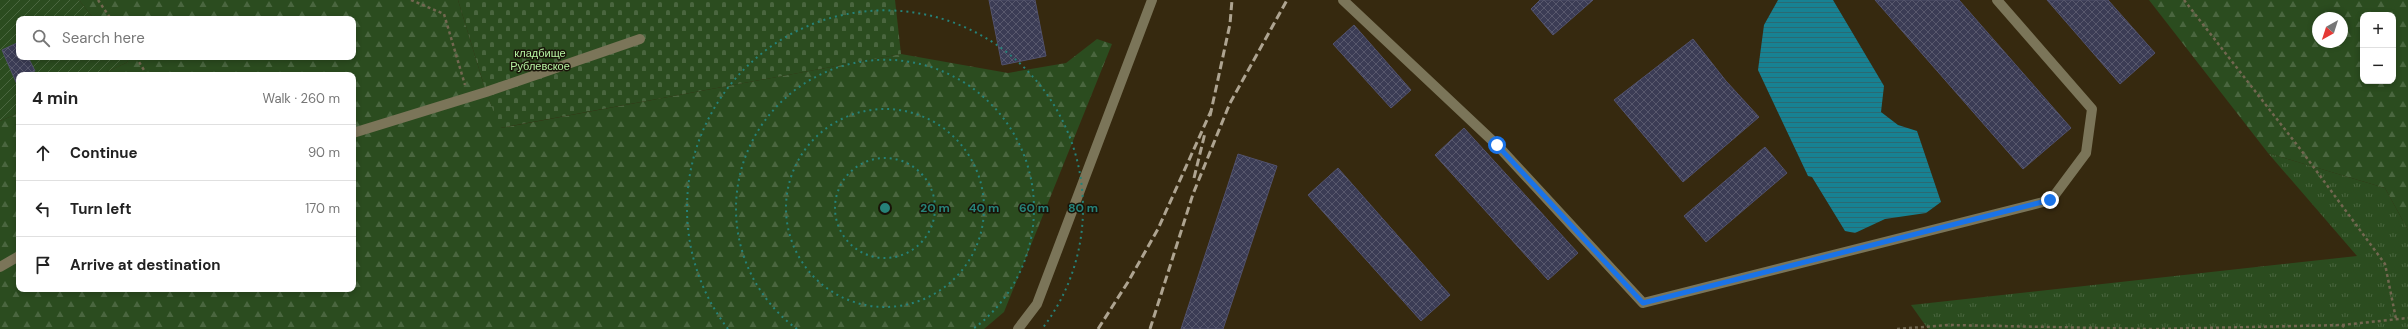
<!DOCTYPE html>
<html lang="en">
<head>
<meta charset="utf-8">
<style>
	:root { --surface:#fff; --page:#f6f6f6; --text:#222; --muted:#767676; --line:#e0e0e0 }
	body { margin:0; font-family:"DM Sans",sans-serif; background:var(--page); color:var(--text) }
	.controls { position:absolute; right:12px; top:12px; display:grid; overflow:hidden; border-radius:8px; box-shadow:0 2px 6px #0003 }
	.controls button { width:36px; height:36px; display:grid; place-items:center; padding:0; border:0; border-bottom:1px solid var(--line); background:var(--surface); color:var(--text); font:20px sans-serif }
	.compass { position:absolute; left:2312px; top:12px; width:36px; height:36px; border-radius:50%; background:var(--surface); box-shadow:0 2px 6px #0003; rotate:219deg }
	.stop { position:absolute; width:12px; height:12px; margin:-9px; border:3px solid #1a73e8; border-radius:50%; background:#fff }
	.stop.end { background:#1a73e8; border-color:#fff; box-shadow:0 1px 4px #0008 }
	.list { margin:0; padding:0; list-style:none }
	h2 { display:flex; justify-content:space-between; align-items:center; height:52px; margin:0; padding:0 16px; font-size:17px }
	h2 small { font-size:13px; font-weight:400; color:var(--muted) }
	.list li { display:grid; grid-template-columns:26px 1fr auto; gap:12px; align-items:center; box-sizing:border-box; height:56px; padding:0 16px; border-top:1px solid var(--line) }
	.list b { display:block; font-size:15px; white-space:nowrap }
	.list em { font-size:13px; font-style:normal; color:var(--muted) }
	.icon { flex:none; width:22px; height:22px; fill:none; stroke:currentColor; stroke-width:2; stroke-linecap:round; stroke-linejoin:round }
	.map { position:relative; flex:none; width:2408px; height:329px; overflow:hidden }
	.search { position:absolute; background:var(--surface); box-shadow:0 2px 6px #0003; left:16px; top:16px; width:340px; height:44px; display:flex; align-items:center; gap:10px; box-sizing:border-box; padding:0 14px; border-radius:8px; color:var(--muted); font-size:15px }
	.panel { position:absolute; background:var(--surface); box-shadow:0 2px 6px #0003; left:16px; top:72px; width:340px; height:220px; border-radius:8px }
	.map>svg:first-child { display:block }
</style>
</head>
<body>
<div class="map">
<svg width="2408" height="329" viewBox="0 0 2408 329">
	<defs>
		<pattern id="grass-tufts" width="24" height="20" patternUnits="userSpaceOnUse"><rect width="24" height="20" fill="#2b4c1f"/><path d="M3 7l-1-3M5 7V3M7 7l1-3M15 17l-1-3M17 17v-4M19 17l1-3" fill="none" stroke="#4a663f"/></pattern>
		<pattern id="forest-firs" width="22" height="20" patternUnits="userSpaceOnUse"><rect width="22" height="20" fill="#2b4c1f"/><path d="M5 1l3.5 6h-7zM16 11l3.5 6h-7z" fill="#4a663f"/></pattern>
		<pattern id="cemetery-stones" width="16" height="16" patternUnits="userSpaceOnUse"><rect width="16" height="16" fill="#2b4c1f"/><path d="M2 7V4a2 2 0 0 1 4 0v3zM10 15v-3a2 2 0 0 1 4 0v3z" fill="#4a663f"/></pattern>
		<pattern id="garden-furrows" width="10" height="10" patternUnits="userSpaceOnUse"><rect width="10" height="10" fill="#2b4c1f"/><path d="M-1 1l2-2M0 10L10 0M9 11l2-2" fill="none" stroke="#4a663f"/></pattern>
		<pattern id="water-rules" width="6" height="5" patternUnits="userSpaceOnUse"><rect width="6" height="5" fill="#178293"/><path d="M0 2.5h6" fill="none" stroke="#2b6a73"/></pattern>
		<pattern id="building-cross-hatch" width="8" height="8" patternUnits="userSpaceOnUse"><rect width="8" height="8" fill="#3b3c55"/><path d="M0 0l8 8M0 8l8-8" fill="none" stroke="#58586d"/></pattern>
	</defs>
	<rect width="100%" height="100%" fill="#36290f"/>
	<polygon fill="url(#grass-tufts)" points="2268,153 2385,188 2408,230 2408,329 1928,329 1911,305 2357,256"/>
	<g fill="url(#forest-firs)" fill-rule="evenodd">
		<polygon points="79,0 458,0 486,92 501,128 901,54 1008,73 1066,63 1097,39 1112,44 1004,312 984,329 0,329 0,121 19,113 19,289 353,289 353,75 100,75 128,62 125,57 353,57 353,19 94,19"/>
		<path d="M2149 0H2408V230L2385 188 2268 153ZM2363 15H2393V81H2363ZM2318 18H2342V42H2318Z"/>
	</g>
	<polygon fill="url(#cemetery-stones)" points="458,0 895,0 901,54 500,128 486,92"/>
	<polygon fill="url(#garden-furrows)" points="0,0 79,0 94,19 19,19 19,57 125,57 128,62 100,75 19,75 19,113 0,121"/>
	<polygon fill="url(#water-rules)" points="1778,0 1833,0 1884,86 1881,112 1898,125 1917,131 1941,202 1926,213 1885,219 1855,233 1845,231 1812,177 1808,176 1758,70 1764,25"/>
	<g fill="url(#building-cross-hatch)" stroke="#52526d">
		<polygon points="989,0 1035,0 1046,56 1002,65"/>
		<polygon points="1540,0 1593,0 1553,35 1531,9"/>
		<polygon points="1875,0 1959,0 2071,128 2023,169"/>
		<polygon points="2047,0 2108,0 2155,53 2120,84"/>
		<polygon points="1354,25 1411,90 1391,108 1333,44"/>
		<polygon points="1693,39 1726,81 1759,117 1683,182 1614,100"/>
		<polygon points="19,42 19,57 28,57 35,71 19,75 19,89 2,50"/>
		<polygon points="1464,128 1578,253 1548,280 1435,155"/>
		<polygon points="1765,147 1787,173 1706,242 1684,216"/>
		<polygon points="1238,154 1277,166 1223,329 1181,329"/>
		<polygon points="1338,168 1450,295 1421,321 1308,195"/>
	</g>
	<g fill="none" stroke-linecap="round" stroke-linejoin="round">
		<g stroke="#726750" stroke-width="2.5" stroke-dasharray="3 3" stroke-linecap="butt">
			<polyline points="98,0 111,19"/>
			<polyline points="411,0 444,14 465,85"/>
			<polyline points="2184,0 2301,150 2385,264 2396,319"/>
			<polyline points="136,57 147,75"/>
			<polyline points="2342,325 2346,329"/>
			<polyline points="1897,329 1949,325 2152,329"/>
			<polyline points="2156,329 2342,325 2408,318"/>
		</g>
		<g stroke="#7b7559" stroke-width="10">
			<polyline points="1343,0 1497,145 1643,303 2051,200 2086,153 2092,109 1997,0"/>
			<polyline points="353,133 486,92 640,39"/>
			<polyline points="0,267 19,256"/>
			<polyline points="1018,329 1037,304 1152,0"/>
		</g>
		<g stroke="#aea491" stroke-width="3" stroke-dasharray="8 4" stroke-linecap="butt">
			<polyline points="1210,116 1230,24 1232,0"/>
			<polyline points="1194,178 1205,133"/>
			<polyline points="1098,329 1128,282 1158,229 1211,111"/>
			<polyline points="1150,329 1193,194 1230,103 1287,0"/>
		</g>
	</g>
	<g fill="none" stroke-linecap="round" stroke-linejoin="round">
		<polyline stroke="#1a73e8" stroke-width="5" points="1497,145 1643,303 2050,200"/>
	</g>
	<g fill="none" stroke="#268279" stroke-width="2" stroke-dasharray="2 4">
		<circle cx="885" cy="208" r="50"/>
		<circle cx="885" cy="208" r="99"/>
		<path d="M797 329A149 149 0 1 1 973 329"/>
		<path d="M728 329A198 198 0 1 1 1042 329"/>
	</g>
	<g text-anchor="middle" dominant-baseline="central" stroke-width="3" stroke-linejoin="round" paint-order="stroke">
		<g font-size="11" fill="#b6f2a2" stroke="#181308">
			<text x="540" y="53">кладбище<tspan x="540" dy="13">Рублевское</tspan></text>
		</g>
	</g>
	<circle cx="885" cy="208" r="6" fill="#268279" stroke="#181308" stroke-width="2"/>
	<g font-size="12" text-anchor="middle" font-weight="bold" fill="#268279" stroke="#181308" stroke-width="3" stroke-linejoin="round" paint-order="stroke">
		<text x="935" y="212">20 m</text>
		<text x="984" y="212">40 m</text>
		<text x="1034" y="212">60 m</text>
		<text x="1083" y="212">80 m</text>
	</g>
</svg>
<div class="controls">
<button>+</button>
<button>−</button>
</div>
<svg class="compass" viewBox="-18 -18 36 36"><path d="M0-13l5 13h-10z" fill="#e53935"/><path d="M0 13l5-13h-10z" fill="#767676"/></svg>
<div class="stop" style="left:1497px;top:145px"></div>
<div class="stop end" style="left:2050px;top:200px"></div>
<div class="search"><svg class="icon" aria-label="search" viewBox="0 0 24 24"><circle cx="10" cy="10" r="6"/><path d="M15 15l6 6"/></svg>Search here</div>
<section class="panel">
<h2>4 min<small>Walk · 260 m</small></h2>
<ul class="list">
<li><svg class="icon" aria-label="ahead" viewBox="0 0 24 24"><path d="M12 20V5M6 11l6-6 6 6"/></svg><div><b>Continue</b></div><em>90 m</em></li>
<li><svg class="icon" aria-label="left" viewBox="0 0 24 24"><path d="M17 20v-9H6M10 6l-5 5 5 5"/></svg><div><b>Turn left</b></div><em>170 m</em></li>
<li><svg class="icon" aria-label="arrive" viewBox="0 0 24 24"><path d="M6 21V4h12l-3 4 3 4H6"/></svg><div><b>Arrive at destination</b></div></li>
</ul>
</section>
</div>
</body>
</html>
